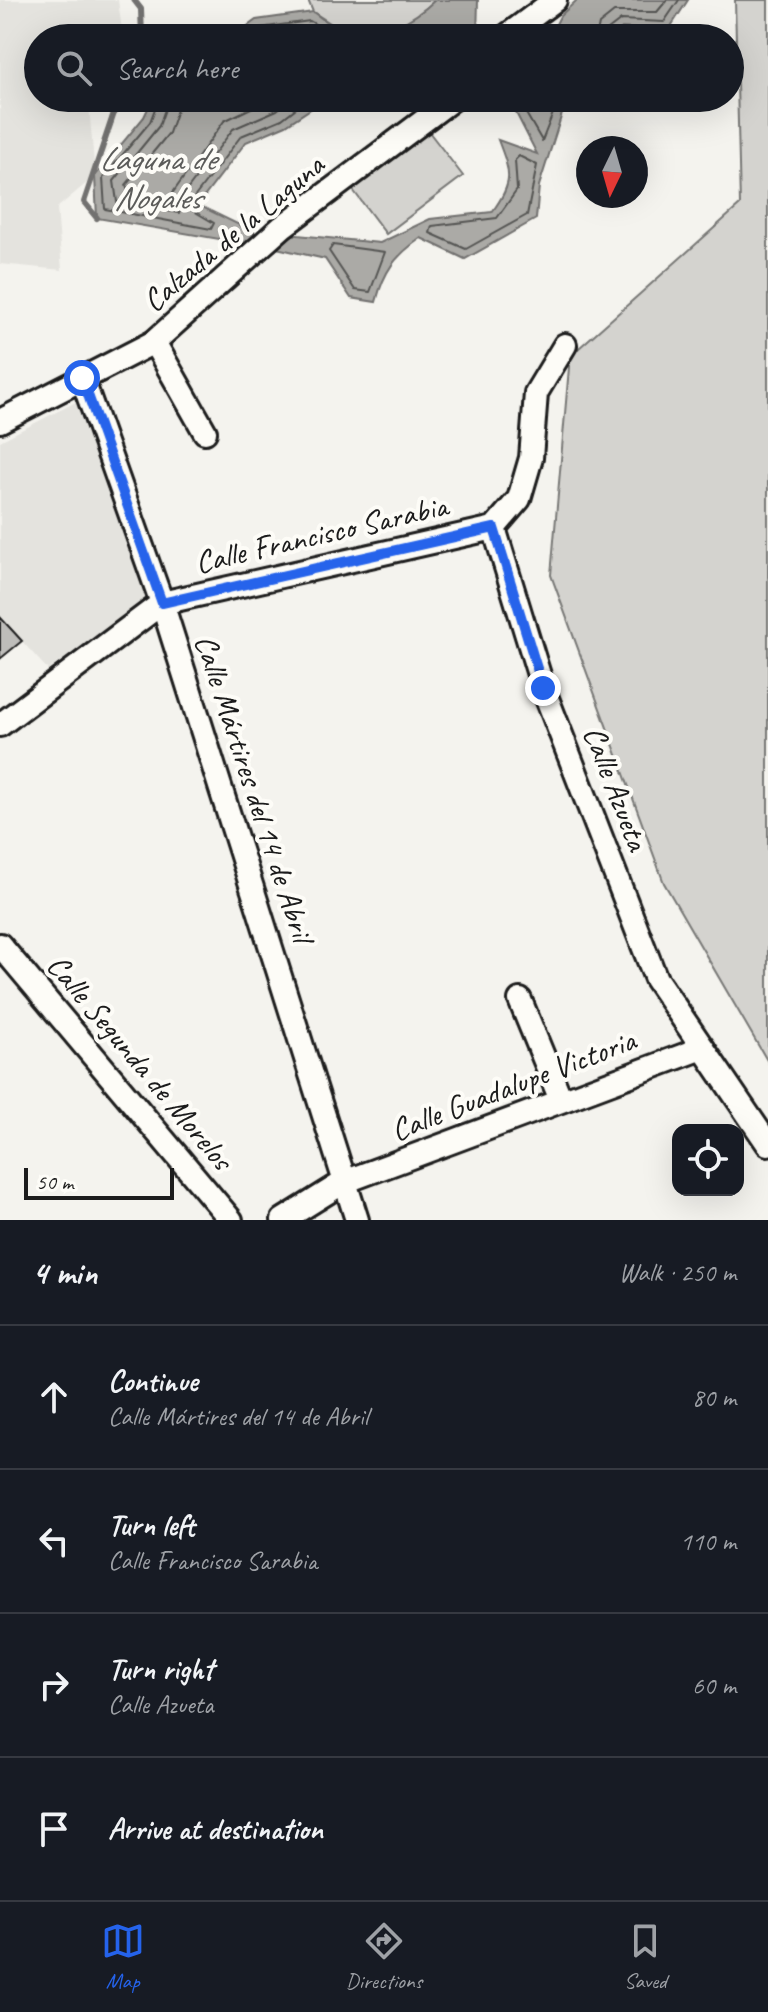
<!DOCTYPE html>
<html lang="en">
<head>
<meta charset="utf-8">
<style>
	:root { --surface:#171b24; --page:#20242c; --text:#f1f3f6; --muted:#9ea1a6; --line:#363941; --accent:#2563eb }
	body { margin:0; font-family:Caveat,sans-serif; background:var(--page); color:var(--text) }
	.controls { position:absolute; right:24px; bottom:24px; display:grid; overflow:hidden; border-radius:16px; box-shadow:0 8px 32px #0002 }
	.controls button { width:72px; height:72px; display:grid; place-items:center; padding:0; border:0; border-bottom:2px solid var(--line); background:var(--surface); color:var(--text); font:40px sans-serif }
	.compass { position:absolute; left:576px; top:136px; width:72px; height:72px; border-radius:50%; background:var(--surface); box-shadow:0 8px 32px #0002; rotate:185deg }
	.scale { position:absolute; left:24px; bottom:20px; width:150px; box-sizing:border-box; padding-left:8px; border:4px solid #1c1c1c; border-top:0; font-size:22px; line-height:28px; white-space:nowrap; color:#1c1c1c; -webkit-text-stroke:6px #fdfcf7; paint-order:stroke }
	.stop { position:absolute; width:24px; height:24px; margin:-18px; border:6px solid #2563eb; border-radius:50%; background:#fff }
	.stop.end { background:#2563eb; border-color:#fff; box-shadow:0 2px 8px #0008 }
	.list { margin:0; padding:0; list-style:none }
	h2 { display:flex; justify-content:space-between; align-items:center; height:104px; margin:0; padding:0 32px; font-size:34px }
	h2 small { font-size:26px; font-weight:400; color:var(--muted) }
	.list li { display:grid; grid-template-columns:52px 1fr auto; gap:24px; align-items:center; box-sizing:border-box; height:144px; padding:0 32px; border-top:2px solid var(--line) }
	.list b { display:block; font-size:30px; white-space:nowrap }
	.list p { margin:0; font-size:26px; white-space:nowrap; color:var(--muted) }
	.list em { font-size:26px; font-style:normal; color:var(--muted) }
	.icon { flex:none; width:44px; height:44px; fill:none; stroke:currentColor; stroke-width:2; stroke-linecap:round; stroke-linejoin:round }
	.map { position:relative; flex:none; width:768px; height:1220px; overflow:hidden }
	.search { position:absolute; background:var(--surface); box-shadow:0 8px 32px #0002; left:24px; right:24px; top:24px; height:88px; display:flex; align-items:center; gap:20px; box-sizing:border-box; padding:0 28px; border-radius:44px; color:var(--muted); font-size:30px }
	.sheet { height:680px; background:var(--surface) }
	nav { display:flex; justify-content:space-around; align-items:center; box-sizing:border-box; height:112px; border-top:2px solid var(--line); background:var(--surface); font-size:22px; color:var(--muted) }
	nav a { display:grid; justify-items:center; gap:4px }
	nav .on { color:var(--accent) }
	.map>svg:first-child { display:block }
</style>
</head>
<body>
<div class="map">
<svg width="768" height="1220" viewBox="0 0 768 1220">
	<rect width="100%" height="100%" fill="#f4f3ee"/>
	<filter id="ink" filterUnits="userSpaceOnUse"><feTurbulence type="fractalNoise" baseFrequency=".0125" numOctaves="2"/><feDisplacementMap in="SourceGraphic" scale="16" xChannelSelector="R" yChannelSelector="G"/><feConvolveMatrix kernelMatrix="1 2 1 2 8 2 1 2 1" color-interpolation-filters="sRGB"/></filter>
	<g filter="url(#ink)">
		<g fill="#e4e3de">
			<polygon points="0,0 118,0 123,38 38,38 38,98 97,98 89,105 95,176 57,208 62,270 0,264"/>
			<polygon points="76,402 152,597 48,670 0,617 0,441"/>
		</g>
		<g fill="#d4d3cf" stroke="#787876" stroke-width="2">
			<polygon points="308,0 435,0 415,19 379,31 349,35 313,12"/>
			<polygon points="735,0 768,0 768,1062 664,883 551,575 570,356 740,205"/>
			<polygon points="426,128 463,176 386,234 350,186"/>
		</g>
		<g fill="#abaaa6" stroke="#72716f" stroke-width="2">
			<path d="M435 0H478L477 38H231L256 20 313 12C323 19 339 33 350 35 381 38 414 20 435 0Z"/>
			<polygon points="577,0 688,0 668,31 622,28 610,38 549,38 560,16"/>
			<polygon points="153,98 327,98 286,125 246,142 198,205 258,234 248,244 97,218 95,176 144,117"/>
			<path d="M495 98H567L539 186 536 219 465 259 421 238C395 256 384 271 376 302L351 298 325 259 272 247 287 234 380 243 430 219 492 212C514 182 511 174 498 140L537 154 513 107Z"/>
		</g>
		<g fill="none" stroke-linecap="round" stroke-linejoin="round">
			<g stroke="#555553" stroke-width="2">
				<polyline points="244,38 259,28 310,21 339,38"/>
				<polyline points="596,38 599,24 614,12 657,12 667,0"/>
				<polyline points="606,38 608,30 621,20 664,22 679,0"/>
				<polyline points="159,98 150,122 103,178 105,209 211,229 214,223 192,210 193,199 241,136 282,119 309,98"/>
				<polyline points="169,98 159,126 114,181 117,202 179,213 184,194 233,129 277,110 292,98"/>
				<polyline points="181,98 169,133 126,185 128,192 169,198 224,121 272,98"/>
				<polyline points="513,98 520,103 542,141 559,98"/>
				<polygon points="519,156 537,165 527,215 466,249 430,233 432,226 497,218 517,190 515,160"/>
				<polygon points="333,245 385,252 370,292 355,290 329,251"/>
			</g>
			<g stroke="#72716f" stroke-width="6">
				<polyline points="134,0 141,9 142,38"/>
				<polyline points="97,218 84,202 119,98"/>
			</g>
		</g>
		<polygon fill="#bebdba" stroke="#1c1c1c" stroke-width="2" points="0,617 22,641 0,659"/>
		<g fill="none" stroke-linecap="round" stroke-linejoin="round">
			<defs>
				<g id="street">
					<polyline points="504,38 555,0"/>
					<polyline points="154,342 205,432"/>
					<polyline points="565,345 536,393 531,458 519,499 494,528 543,688 656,979 768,1144"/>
					<polyline points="82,378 162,603 357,1220"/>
					<polyline points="0,421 154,342 282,227 454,98"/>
					<polyline points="0,725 162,603 494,528"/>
					<polyline points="0,945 231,1220"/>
					<polyline points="520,1000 561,1100"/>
					<polyline points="283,1220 344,1182 703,1048"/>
				</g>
			</defs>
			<use href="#street" stroke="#1c1c1c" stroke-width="28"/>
			<use href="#street" stroke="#fdfcf7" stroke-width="22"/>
		</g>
	</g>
	<g fill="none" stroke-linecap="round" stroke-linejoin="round" filter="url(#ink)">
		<polyline stroke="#2563eb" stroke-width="10" points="82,378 162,603 494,528 543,688"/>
	</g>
	<g text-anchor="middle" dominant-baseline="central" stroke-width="8" stroke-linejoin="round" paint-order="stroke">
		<g font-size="32" fill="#1c1c1c" stroke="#fdfcf7">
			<text transform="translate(233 233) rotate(-40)">Calzada de la Laguna</text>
			<text transform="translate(321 534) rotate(-13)">Calle Francisco Sarabia</text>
			<text transform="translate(254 788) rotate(72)">Calle Mártires del 14 de Abril</text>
			<text transform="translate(616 788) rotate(69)">Calle Azueta</text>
			<text transform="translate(140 1062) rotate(50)">Calle Segunda de Morelos</text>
			<text transform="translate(513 1085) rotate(-21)">Calle Guadalupe Victoria</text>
		</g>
		<g font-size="34" font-style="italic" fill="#5c5c5a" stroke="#fdfcf7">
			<text x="157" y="158">Laguna de<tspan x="157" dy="39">Nogales</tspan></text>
		</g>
	</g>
</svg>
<div class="controls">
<button><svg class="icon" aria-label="locate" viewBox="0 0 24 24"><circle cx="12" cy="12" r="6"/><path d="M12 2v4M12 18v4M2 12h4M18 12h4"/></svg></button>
</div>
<svg class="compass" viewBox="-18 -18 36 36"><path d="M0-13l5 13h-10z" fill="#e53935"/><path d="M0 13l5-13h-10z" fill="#9ea1a6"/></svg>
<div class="scale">50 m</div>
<div class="stop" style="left:82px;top:378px"></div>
<div class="stop end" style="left:543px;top:688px"></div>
<div class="search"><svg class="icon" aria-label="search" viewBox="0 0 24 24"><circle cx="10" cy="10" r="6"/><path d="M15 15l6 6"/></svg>Search here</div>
</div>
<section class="sheet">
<h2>4 min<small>Walk · 250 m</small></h2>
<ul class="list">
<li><svg class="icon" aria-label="ahead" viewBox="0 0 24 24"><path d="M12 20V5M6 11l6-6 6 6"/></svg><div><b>Continue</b><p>Calle Mártires del 14 de Abril</p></div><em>80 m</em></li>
<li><svg class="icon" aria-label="left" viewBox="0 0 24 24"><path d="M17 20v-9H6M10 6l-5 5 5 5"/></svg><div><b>Turn left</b><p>Calle Francisco Sarabia</p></div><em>110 m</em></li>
<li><svg class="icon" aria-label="right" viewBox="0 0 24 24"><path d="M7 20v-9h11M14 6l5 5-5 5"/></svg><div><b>Turn right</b><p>Calle Azueta</p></div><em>60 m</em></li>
<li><svg class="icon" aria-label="arrive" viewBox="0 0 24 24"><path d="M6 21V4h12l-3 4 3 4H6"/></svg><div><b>Arrive at destination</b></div></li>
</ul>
</section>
<nav>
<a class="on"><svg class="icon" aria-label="map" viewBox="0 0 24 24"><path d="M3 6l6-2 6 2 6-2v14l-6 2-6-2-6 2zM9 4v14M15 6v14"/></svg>Map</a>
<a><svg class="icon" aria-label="directions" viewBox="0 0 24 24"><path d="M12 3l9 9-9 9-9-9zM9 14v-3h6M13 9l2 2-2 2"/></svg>Directions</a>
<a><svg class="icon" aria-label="saved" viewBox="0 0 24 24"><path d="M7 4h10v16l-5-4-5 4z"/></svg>Saved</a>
</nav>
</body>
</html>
